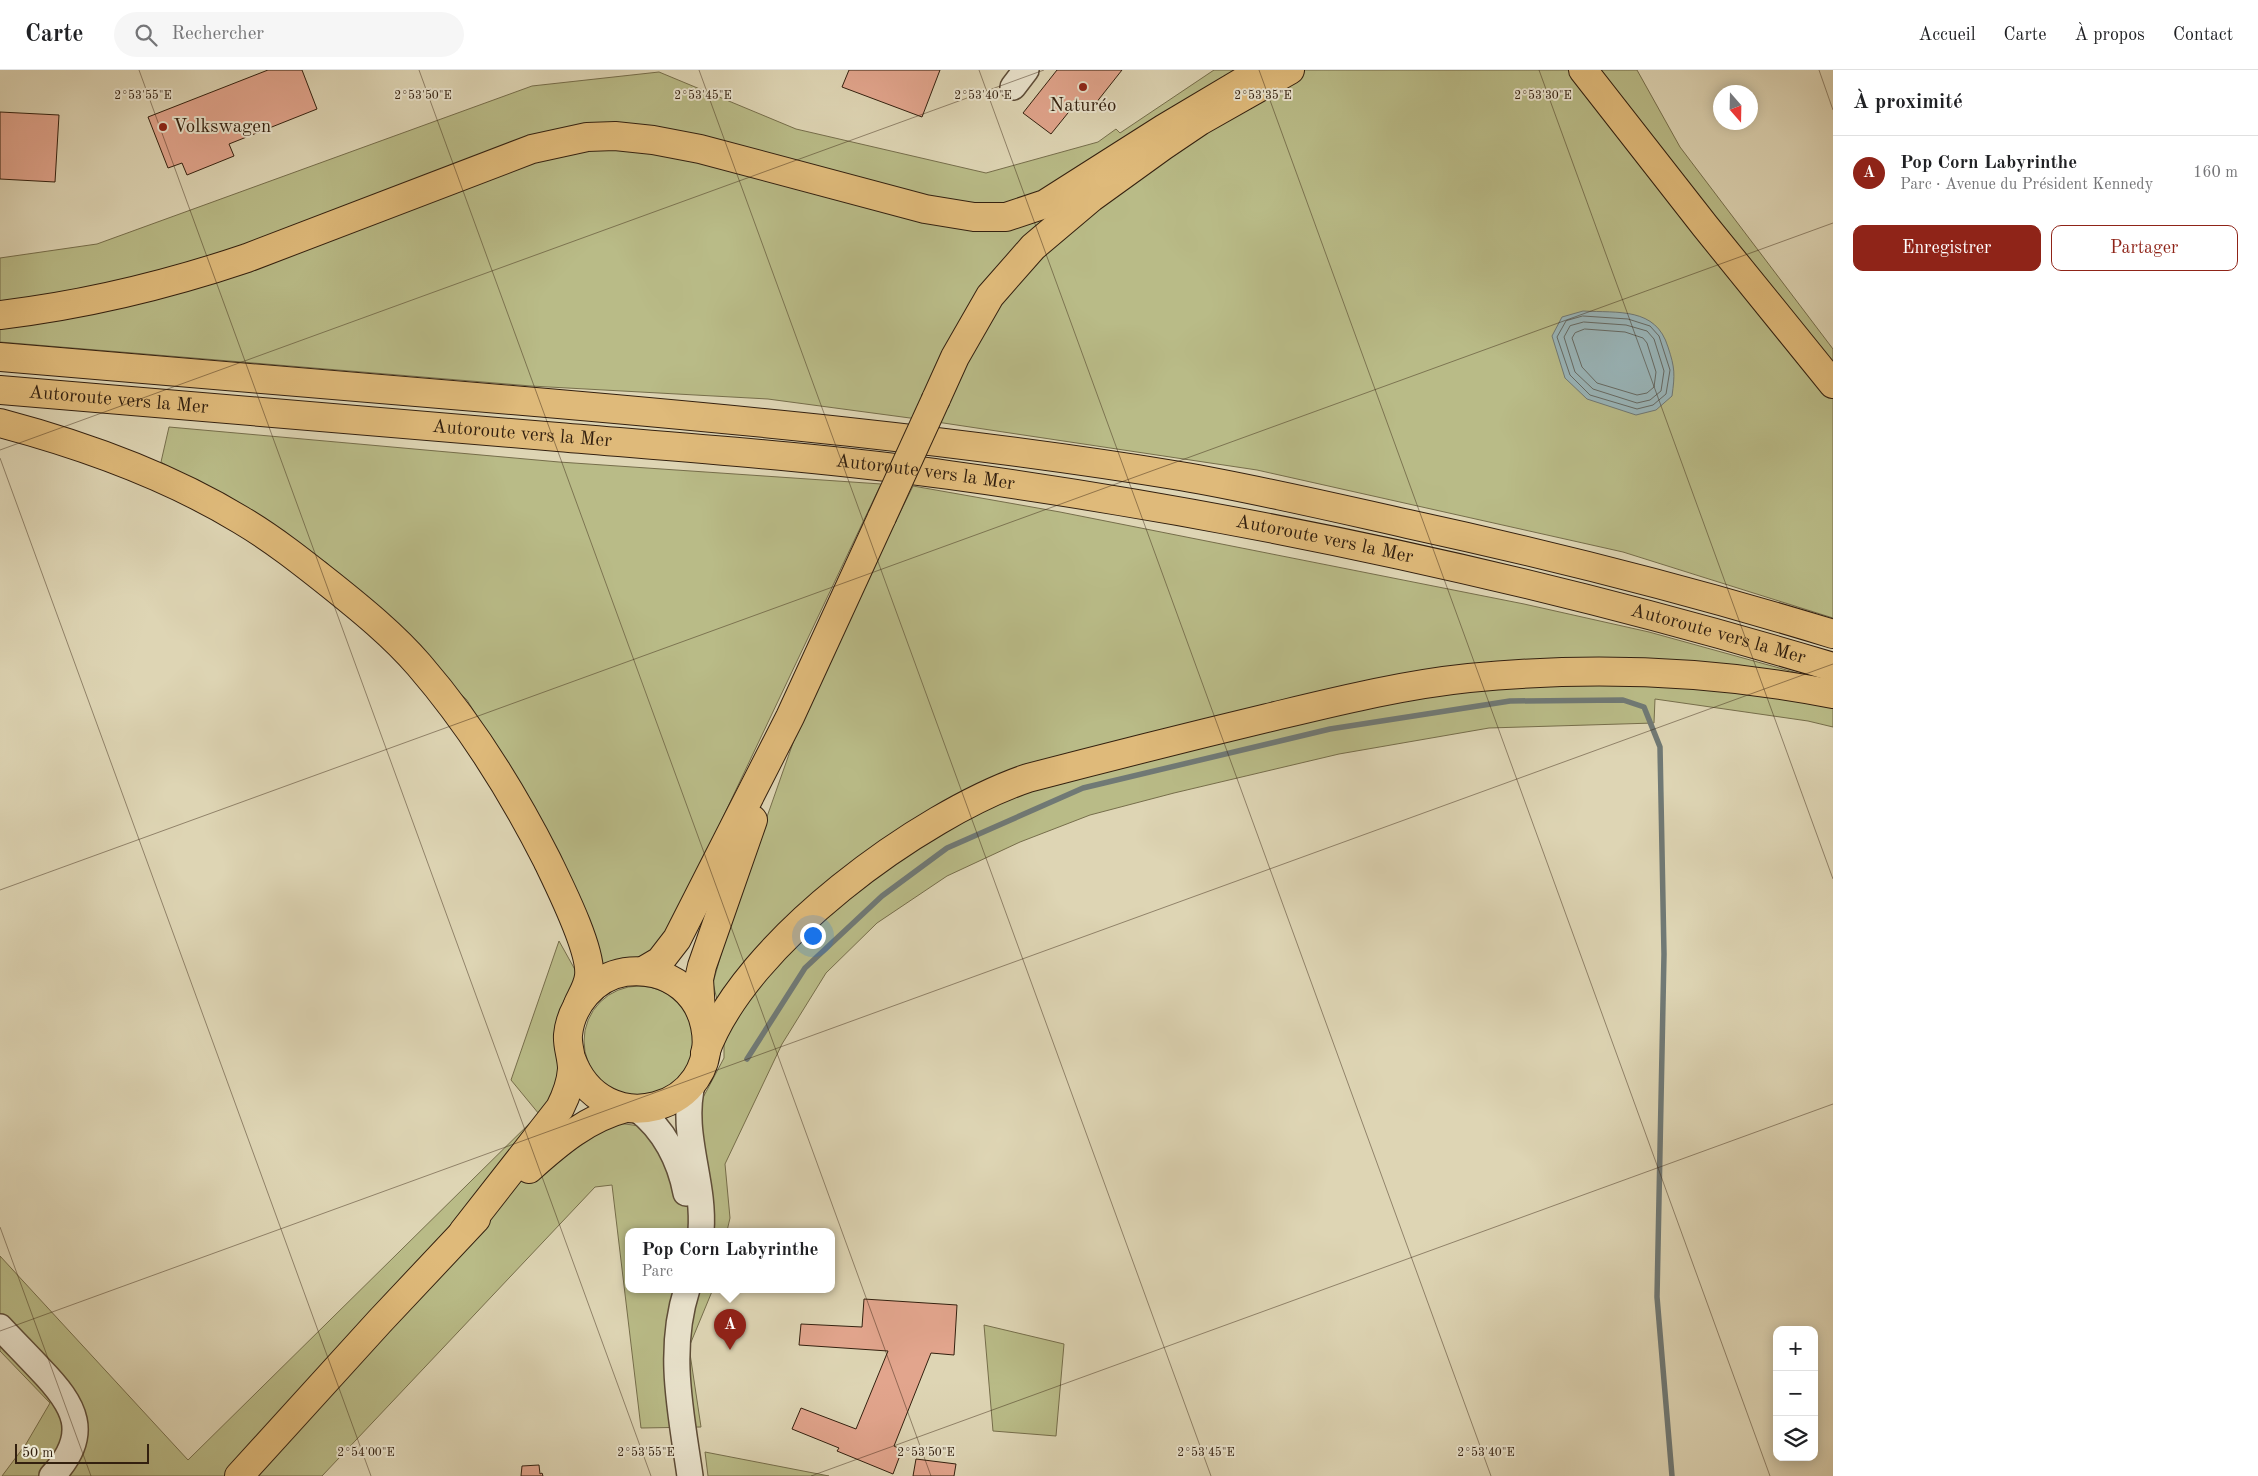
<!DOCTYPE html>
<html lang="fr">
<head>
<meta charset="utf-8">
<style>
	:root { --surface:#fff; --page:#f6f6f6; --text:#202124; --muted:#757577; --line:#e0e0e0; --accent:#8f2418 }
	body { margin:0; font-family:"Old Standard TT",serif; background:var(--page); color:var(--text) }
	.controls { position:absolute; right:15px; bottom:15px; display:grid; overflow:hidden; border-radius:10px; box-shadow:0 2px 12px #0003 }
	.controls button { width:45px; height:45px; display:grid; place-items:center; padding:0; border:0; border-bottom:1px solid var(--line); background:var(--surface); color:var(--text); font:25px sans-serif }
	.compass { position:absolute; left:1713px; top:15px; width:45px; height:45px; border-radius:50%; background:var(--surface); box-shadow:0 2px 12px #0003; rotate:160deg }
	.scale { position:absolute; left:15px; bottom:12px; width:134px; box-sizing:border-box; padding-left:5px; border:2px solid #33200f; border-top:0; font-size:14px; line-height:18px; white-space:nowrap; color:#33200f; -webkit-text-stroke:4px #eae4ce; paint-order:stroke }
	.you { position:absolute; left:812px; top:865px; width:18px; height:18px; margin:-12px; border:4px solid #fff; border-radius:50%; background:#1a73e8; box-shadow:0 0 0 8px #1a73e833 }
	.badge { display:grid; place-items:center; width:32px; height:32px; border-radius:50%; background:var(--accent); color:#fff; font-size:16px; font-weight:700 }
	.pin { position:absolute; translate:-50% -41px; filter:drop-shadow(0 1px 2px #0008) }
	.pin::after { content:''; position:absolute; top:26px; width:18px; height:15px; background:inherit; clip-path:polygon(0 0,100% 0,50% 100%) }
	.popup { position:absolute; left:625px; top:1158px; width:210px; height:65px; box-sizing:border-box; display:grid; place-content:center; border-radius:10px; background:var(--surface); filter:drop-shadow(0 1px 4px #0005); font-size:16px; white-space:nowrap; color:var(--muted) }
	.popup b { font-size:19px; color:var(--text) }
	.popup::after { content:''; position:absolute; left:50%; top:100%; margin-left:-10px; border:10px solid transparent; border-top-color:var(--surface) }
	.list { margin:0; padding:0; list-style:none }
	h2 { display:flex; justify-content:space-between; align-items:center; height:65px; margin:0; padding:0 20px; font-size:21px }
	h2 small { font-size:16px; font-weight:400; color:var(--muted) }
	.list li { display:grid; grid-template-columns:32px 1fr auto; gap:15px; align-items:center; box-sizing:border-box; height:75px; padding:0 20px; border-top:1px solid var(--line) }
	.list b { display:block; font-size:19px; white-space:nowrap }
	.list p { margin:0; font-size:16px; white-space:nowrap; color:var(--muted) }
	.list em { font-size:16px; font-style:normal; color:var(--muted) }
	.actions { display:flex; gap:10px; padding:15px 20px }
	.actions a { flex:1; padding:11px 0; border:1px solid var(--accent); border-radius:10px; text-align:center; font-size:18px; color:var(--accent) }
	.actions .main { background:var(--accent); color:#fff }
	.icon { flex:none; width:28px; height:28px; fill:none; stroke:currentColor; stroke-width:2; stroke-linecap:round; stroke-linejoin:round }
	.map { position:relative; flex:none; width:1833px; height:1406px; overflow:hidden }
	header { display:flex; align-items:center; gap:30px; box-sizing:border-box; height:70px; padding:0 25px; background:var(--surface); border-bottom:1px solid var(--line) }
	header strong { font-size:24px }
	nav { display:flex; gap:28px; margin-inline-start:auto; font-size:18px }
	.search { width:350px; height:45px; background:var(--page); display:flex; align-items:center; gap:12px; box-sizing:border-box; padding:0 18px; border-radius:28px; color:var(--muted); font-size:19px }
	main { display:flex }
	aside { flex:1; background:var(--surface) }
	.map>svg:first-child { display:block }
</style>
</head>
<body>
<header>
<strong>Carte</strong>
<div class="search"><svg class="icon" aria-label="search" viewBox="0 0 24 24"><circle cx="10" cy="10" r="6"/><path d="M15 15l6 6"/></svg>Rechercher</div>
<nav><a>Accueil</a><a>Carte</a><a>À propos</a><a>Contact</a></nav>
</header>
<main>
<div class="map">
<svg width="1833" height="1406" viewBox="0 0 1833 1406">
	<rect width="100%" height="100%" fill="#ded5b4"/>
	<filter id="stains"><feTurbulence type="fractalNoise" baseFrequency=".004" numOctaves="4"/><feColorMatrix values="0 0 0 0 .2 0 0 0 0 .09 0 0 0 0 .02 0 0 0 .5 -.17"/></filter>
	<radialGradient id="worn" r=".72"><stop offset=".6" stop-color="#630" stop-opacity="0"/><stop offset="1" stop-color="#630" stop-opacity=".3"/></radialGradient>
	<g fill="#b9bb87" stroke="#766e4b">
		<polygon points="1214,0 1637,0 1680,77 1833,279 1833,548 1623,482 1257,400 910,348 768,329 531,316 0,272 0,188 97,174 532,16 659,2 796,59 986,103 1098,72 1116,59 1120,63"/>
		<polygon points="169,357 559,392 881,414 669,861 655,882 636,889 601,897 542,753 467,630 327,493 161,392"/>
		<polygon points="913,416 1060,442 1524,534 1649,562 1819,609 1833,637 1833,657 1808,651 1655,629 1654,653 1489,658 1339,684 1174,723 1090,745 1020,772 947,806 877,853 826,903 782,974 725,1094 730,1148 727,1161 629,1161 629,1219 713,1219 689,1277 701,1357 641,1358 612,1115 595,1117 322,1406 2,1406 26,1374 50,1333 0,1281 0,1186 188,1390 539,1044 511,1010 559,871 578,905 557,1029 589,1062 610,1052 640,1056 701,1082 698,1037 724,988 724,959 713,913 731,849 806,636"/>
		<circle cx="639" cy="971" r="55"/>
		<polygon points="984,1255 1064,1274 1056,1366 993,1361"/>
		<polygon points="705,1382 829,1406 708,1406"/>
	</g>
	<path fill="#99b5b9" stroke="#707975" d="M1583 241C1618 243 1656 237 1668 277 1675 298 1675 304 1672 326L1656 340 1636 345 1587 329 1565 308 1552 266 1562 247Z"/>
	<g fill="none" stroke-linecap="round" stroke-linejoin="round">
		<g stroke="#666a64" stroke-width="1">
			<polygon points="1583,246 1628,249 1650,256 1659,266 1670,300 1666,324 1653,335 1637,339 1590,325 1570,305 1557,267 1566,251"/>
			<polygon points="1584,252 1626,255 1647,261 1654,269 1664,301 1661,321 1650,330 1637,333 1593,319 1575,302 1564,267 1570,256"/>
			<polygon points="1585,259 1625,262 1643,268 1647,273 1656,302 1654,317 1647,323 1637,325 1597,313 1582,297 1572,268 1575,263"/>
		</g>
		<polyline stroke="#707975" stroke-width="5.5" points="747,989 805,898 882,826 947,778 1083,718 1330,659 1510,631 1623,630 1644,637 1660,677 1664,884 1657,1227 1672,1406"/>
	</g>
	<g fill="#e2a58d" stroke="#33200f">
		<polygon points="268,0 302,0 317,39 229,74 234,86 187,105 182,93 168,98 148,47"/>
		<polygon points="849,0 940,0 922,47 842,17"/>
		<polygon points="1057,0 1122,0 1088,43 1076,33 1051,64 1023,43"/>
		<polygon points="0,42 59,45 55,112 0,109"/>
		<polygon points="864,1229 957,1235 954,1285 931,1283 894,1376 902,1380 893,1404 837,1381 839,1378 792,1359 801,1338 856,1359 888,1281 799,1275 801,1254 862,1257"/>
		<polygon points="916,1389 956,1394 954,1406 913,1406"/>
		<polygon points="539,1395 540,1404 542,1403 543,1406 521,1406 522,1396"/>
	</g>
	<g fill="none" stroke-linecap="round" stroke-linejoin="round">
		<defs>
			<g id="minor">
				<polyline points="1013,17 1026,0"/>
				<path d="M693 1011C679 1062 705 1110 701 1161"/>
				<path d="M637 1039C664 1059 680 1091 686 1123"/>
				<path d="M687 1219C667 1281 681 1343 690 1406"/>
				<path d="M0 1257C13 1271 27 1285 40 1299 75 1335 92 1364 52 1406"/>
			</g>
			<g id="major">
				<polyline points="936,329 955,287 990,226 1033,177 1091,128 1163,76 1200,51 1290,0"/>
				<polyline points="643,901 660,891 677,869 790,647 882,447"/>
				<polyline points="701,942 699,909 702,896 753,750"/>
				<path d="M529 1099C558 1073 587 1048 626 1038"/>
				<path d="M463 1162 560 1038C566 1026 571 1013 572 999 572 987 567 976 568 965 571 935 594 907 625 902 645 899 666 904 682 917 694 927 702 941 705 956 722 1040 602 1075 571 988"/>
				<polyline points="239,1406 380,1251 476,1149"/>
			</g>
			<g id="highway">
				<polyline points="1583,0 1705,156 1833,314"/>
				<path d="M0 245C84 235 167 215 247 188L532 79 587 67 615 66 653 70 700 79 925 139 974 147H1006L1045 134 1163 59 1252 6"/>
				<path d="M0 287C171 301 341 316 512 330 735 349 959 370 1180 406 1256 419 1332 437 1408 454 1551 485 1693 521 1833 564"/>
				<path id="s1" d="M0 320C186 336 372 352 558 367 688 378 819 387 949 405 1248 446 1543 510 1833 597"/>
				<path d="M0 353C83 375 167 405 241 450 273 469 302 492 331 515 361 539 393 565 419 595 470 654 512 721 547 790 559 815 592 880 589 906 588 916 582 925 578 934"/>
				<path d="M705 983C744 873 921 744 1028 708 1108 687 1188 667 1267 648 1334 632 1401 615 1469 608 1592 596 1711 600 1833 624"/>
			</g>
		</defs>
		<use href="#minor" stroke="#5e4d38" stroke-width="28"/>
		<use href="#major" stroke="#33200f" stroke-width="30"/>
		<use href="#highway" stroke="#33200f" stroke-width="30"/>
		<use href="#minor" stroke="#eae4ce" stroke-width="25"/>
		<use href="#major" stroke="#dfba7a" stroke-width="28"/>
		<use href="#highway" stroke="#dfba7a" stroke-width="28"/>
		<defs>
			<polyline id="major-bridge" points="882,447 936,329"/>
		</defs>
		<use href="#major-bridge" stroke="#33200f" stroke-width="30" stroke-linecap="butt"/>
		<use href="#major-bridge" stroke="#dfba7a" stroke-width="28"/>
	</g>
	<path fill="none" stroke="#33200f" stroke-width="1" stroke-opacity="0.45" d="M139 0 651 1406M419 0 931 1406M699 0 1211 1406M979 0 1491 1406M1259 0 1770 1406M1539 0 1833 809M1819 0 1833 40M0 380 1044 0M0 388 371 1406M0 820 1833 153M0 1157 91 1406M0 1261 1833 594M811 1406 1833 1034"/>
	<g fill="#8f2418" stroke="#eae4ce" stroke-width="2">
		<circle cx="1083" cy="17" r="5"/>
		<circle cx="163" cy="57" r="5"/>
	</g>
	<g text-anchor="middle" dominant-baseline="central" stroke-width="4" stroke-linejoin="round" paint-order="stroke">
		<g font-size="19" fill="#33200f" stroke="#eae4ce">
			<text x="1083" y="36">Naturéo</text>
			<text x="173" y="57" text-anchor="start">Volkswagen</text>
		</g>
		<g font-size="19" fill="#33200f" stroke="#eae4ce">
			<text stroke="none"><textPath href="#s1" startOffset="119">Autoroute vers la Mer</textPath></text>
			<text stroke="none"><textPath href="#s1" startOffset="524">Autoroute vers la Mer</textPath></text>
			<text stroke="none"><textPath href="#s1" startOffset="929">Autoroute vers la Mer</textPath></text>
			<text stroke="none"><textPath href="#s1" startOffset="1334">Autoroute vers la Mer</textPath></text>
			<text stroke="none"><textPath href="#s1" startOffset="1739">Autoroute vers la Mer</textPath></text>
		</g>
	</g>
	<g font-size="12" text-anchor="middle" fill="#33200f" stroke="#eae4ce" stroke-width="4" stroke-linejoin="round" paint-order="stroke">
		<text x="1543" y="29">2°53'30"E</text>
		<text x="143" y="29">2°53'55"E</text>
		<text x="423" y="29">2°53'50"E</text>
		<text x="703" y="29">2°53'45"E</text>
		<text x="983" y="29">2°53'40"E</text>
		<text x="1263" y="29">2°53'35"E</text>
		<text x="366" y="1386">2°54'00"E</text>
		<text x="646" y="1386">2°53'55"E</text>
		<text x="926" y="1386">2°53'50"E</text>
		<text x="1206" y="1386">2°53'45"E</text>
		<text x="1486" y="1386">2°53'40"E</text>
	</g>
	<rect width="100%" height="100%" filter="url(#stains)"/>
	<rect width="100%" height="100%" fill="url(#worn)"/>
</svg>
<div class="controls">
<button>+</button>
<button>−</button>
<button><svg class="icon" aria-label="layers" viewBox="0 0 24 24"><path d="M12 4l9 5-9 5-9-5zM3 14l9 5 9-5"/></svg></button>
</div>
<svg class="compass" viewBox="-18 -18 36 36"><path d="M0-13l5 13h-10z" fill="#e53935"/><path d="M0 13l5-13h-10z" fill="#757577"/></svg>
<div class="scale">50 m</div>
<div class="you"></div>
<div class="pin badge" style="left:730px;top:1280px">A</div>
<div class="popup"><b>Pop Corn Labyrinthe</b>Parc</div>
</div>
<aside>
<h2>À proximité<small></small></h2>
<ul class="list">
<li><span class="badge">A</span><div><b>Pop Corn Labyrinthe</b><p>Parc · Avenue du Président Kennedy</p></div><em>160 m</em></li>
</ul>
<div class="actions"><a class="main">Enregistrer</a><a>Partager</a></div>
</aside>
</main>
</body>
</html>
